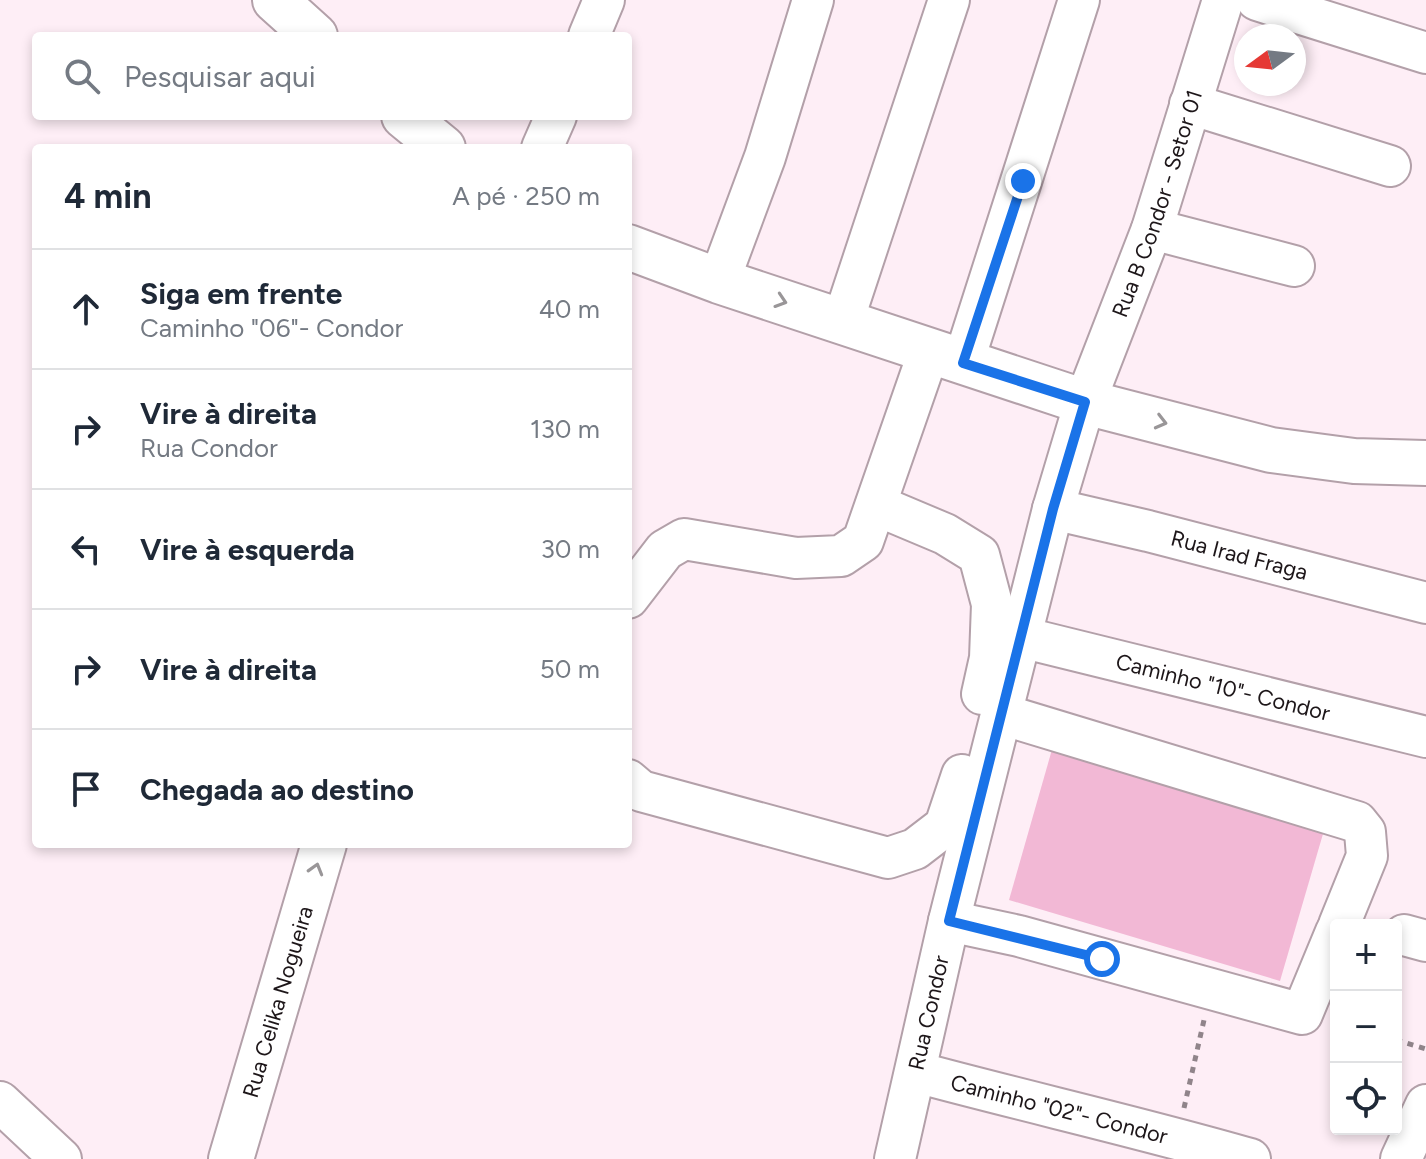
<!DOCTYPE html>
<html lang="pt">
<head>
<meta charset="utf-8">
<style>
	:root { --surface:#fff; --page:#f6f6f7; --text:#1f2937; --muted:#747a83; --line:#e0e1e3 }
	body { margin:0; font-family:Figtree,sans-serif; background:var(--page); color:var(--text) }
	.controls { position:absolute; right:24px; bottom:24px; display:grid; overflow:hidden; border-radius:8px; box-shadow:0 4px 12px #0003 }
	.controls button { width:72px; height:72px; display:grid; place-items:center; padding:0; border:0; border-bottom:2px solid var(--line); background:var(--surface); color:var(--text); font:40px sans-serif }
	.compass { position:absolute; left:1234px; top:24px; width:72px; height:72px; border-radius:50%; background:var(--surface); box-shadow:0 4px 12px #0003; rotate:255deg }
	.stop { position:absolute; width:24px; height:24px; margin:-18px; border:6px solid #1a73e8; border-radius:50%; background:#fff }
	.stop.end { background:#1a73e8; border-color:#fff; box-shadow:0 2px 8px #0008 }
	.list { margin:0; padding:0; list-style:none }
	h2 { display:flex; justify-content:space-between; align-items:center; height:104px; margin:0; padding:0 32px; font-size:34px }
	h2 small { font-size:26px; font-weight:400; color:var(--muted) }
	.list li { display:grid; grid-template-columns:52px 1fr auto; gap:24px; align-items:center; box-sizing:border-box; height:120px; padding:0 32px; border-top:2px solid var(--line) }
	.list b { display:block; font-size:30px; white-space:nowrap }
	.list p { margin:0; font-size:26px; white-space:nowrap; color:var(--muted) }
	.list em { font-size:26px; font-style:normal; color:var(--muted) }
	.icon { flex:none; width:44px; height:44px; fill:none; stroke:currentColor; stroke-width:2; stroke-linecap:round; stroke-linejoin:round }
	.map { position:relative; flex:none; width:1426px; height:1159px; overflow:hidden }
	.search { position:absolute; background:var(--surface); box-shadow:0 4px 12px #0003; left:32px; top:32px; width:600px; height:88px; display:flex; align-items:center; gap:20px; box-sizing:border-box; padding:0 28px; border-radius:8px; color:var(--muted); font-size:30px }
	.panel { position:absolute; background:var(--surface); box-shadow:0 4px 12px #0003; left:32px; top:144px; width:600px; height:704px; border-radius:8px }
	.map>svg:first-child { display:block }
</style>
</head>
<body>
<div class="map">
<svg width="1426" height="1159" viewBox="0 0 1426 1159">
	<rect width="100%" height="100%" fill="#feeef6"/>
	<polygon fill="#f2b8d5" points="1053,746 1325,827 1280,981 1009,900"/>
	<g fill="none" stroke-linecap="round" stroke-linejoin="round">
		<defs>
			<g id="minor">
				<polyline points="1257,0 1426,53"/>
				<polyline points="589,36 604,0"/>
				<polyline points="1190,104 1390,166"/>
				<polyline points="542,148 556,116"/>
				<polyline points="1152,229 1294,266"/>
				<polyline points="719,281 765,157 813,0"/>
				<polyline points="843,321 949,0"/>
				<polyline points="963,363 1079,0"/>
				<polyline points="876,505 945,534 979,555 992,604 990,658 982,694"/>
				<path id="s1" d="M1053 509 1148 531 1426 603"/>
				<polyline points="628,598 665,550 684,539 796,558 841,556 863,541 929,351"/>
				<path id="s2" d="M1021 637 1426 737"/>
				<polyline points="1001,714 1357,822 1365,832 1367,856 1339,925"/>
				<polyline points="628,780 641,791 888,858 915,849 945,826 962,775"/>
				<polyline points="949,921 1019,936 1302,1014 1336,932"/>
				<polyline points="1404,935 1426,941"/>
				<path id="s3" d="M916 1072C1027 1102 1139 1127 1250 1159"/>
				<polyline points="0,1102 61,1159"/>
				<path id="s4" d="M895 1159 949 921 1053 509 1085 402 1152 229 1223 0"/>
				<polyline points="1401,1159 1426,1105"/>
			</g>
			<g id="major">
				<polyline points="275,0 315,36"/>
				<polyline points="404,116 443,148"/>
				<polyline points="628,247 719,281 1085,402 1271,450 1354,461 1426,463"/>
				<path id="s5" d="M231 1159 324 844"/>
			</g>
		</defs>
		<use href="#minor" stroke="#b3a0a9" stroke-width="44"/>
		<use href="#major" stroke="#b3a0a9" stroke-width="48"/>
		<g stroke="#90848a" stroke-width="5" stroke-dasharray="6 6" stroke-linecap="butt">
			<polyline points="1396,1040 1426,1049"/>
			<polyline points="1184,1108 1204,1020"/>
		</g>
		<use href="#minor" stroke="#fff" stroke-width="40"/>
		<use href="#major" stroke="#fff" stroke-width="44"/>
	</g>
	<defs><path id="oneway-chevron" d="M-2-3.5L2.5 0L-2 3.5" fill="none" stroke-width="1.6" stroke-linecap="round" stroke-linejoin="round" transform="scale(2)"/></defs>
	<g stroke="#999698">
		<use href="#oneway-chevron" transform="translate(781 301) rotate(18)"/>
		<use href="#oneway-chevron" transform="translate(1161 422) rotate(14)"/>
		<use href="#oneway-chevron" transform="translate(316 869) rotate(-74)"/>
	</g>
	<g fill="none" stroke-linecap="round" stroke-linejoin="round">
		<polyline stroke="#1a73e8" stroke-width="10" points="1023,181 963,363 1085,402 1053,509 949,921 1102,959"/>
	</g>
	<g text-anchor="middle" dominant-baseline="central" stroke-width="8" stroke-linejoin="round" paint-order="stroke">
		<g font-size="22" fill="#1d1619" stroke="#fff">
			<text stroke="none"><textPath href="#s4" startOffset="992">Rua B Condor - Setor 01</textPath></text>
			<text stroke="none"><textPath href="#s1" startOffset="192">Rua Irad Fraga</textPath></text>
			<text stroke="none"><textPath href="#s2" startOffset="208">Caminho "10"- Condor</textPath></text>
			<text stroke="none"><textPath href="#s5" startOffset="164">Rua Celika Nogueira</textPath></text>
			<text stroke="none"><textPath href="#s4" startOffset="150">Rua Condor</textPath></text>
			<text stroke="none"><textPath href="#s3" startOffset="148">Caminho "02"- Condor</textPath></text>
		</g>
	</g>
</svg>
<div class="controls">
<button>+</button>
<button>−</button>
<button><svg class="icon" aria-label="locate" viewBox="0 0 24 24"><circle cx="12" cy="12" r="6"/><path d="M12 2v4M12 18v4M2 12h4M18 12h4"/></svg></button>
</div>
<svg class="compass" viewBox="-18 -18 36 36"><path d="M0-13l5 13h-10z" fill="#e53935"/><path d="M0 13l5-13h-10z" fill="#747a83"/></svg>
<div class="stop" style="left:1102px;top:959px"></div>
<div class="stop end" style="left:1023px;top:181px"></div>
<div class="search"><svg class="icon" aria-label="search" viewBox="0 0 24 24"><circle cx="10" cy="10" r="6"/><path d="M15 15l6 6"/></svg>Pesquisar aqui</div>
<section class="panel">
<h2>4 min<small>A pé · 250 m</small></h2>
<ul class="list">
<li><svg class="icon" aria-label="ahead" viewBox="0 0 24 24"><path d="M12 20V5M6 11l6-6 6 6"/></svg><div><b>Siga em frente</b><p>Caminho &quot;06&quot;- Condor</p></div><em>40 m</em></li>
<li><svg class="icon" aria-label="right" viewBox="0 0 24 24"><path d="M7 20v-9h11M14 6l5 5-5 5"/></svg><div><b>Vire à direita</b><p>Rua Condor</p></div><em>130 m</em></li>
<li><svg class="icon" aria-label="left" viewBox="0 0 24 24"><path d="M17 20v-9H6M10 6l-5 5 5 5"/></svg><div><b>Vire à esquerda</b></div><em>30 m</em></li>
<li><svg class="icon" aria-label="right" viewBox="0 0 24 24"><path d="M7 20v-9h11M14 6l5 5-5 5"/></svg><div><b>Vire à direita</b></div><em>50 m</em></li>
<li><svg class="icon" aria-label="arrive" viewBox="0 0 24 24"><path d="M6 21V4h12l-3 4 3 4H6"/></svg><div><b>Chegada ao destino</b></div></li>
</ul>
</section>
</div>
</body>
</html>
